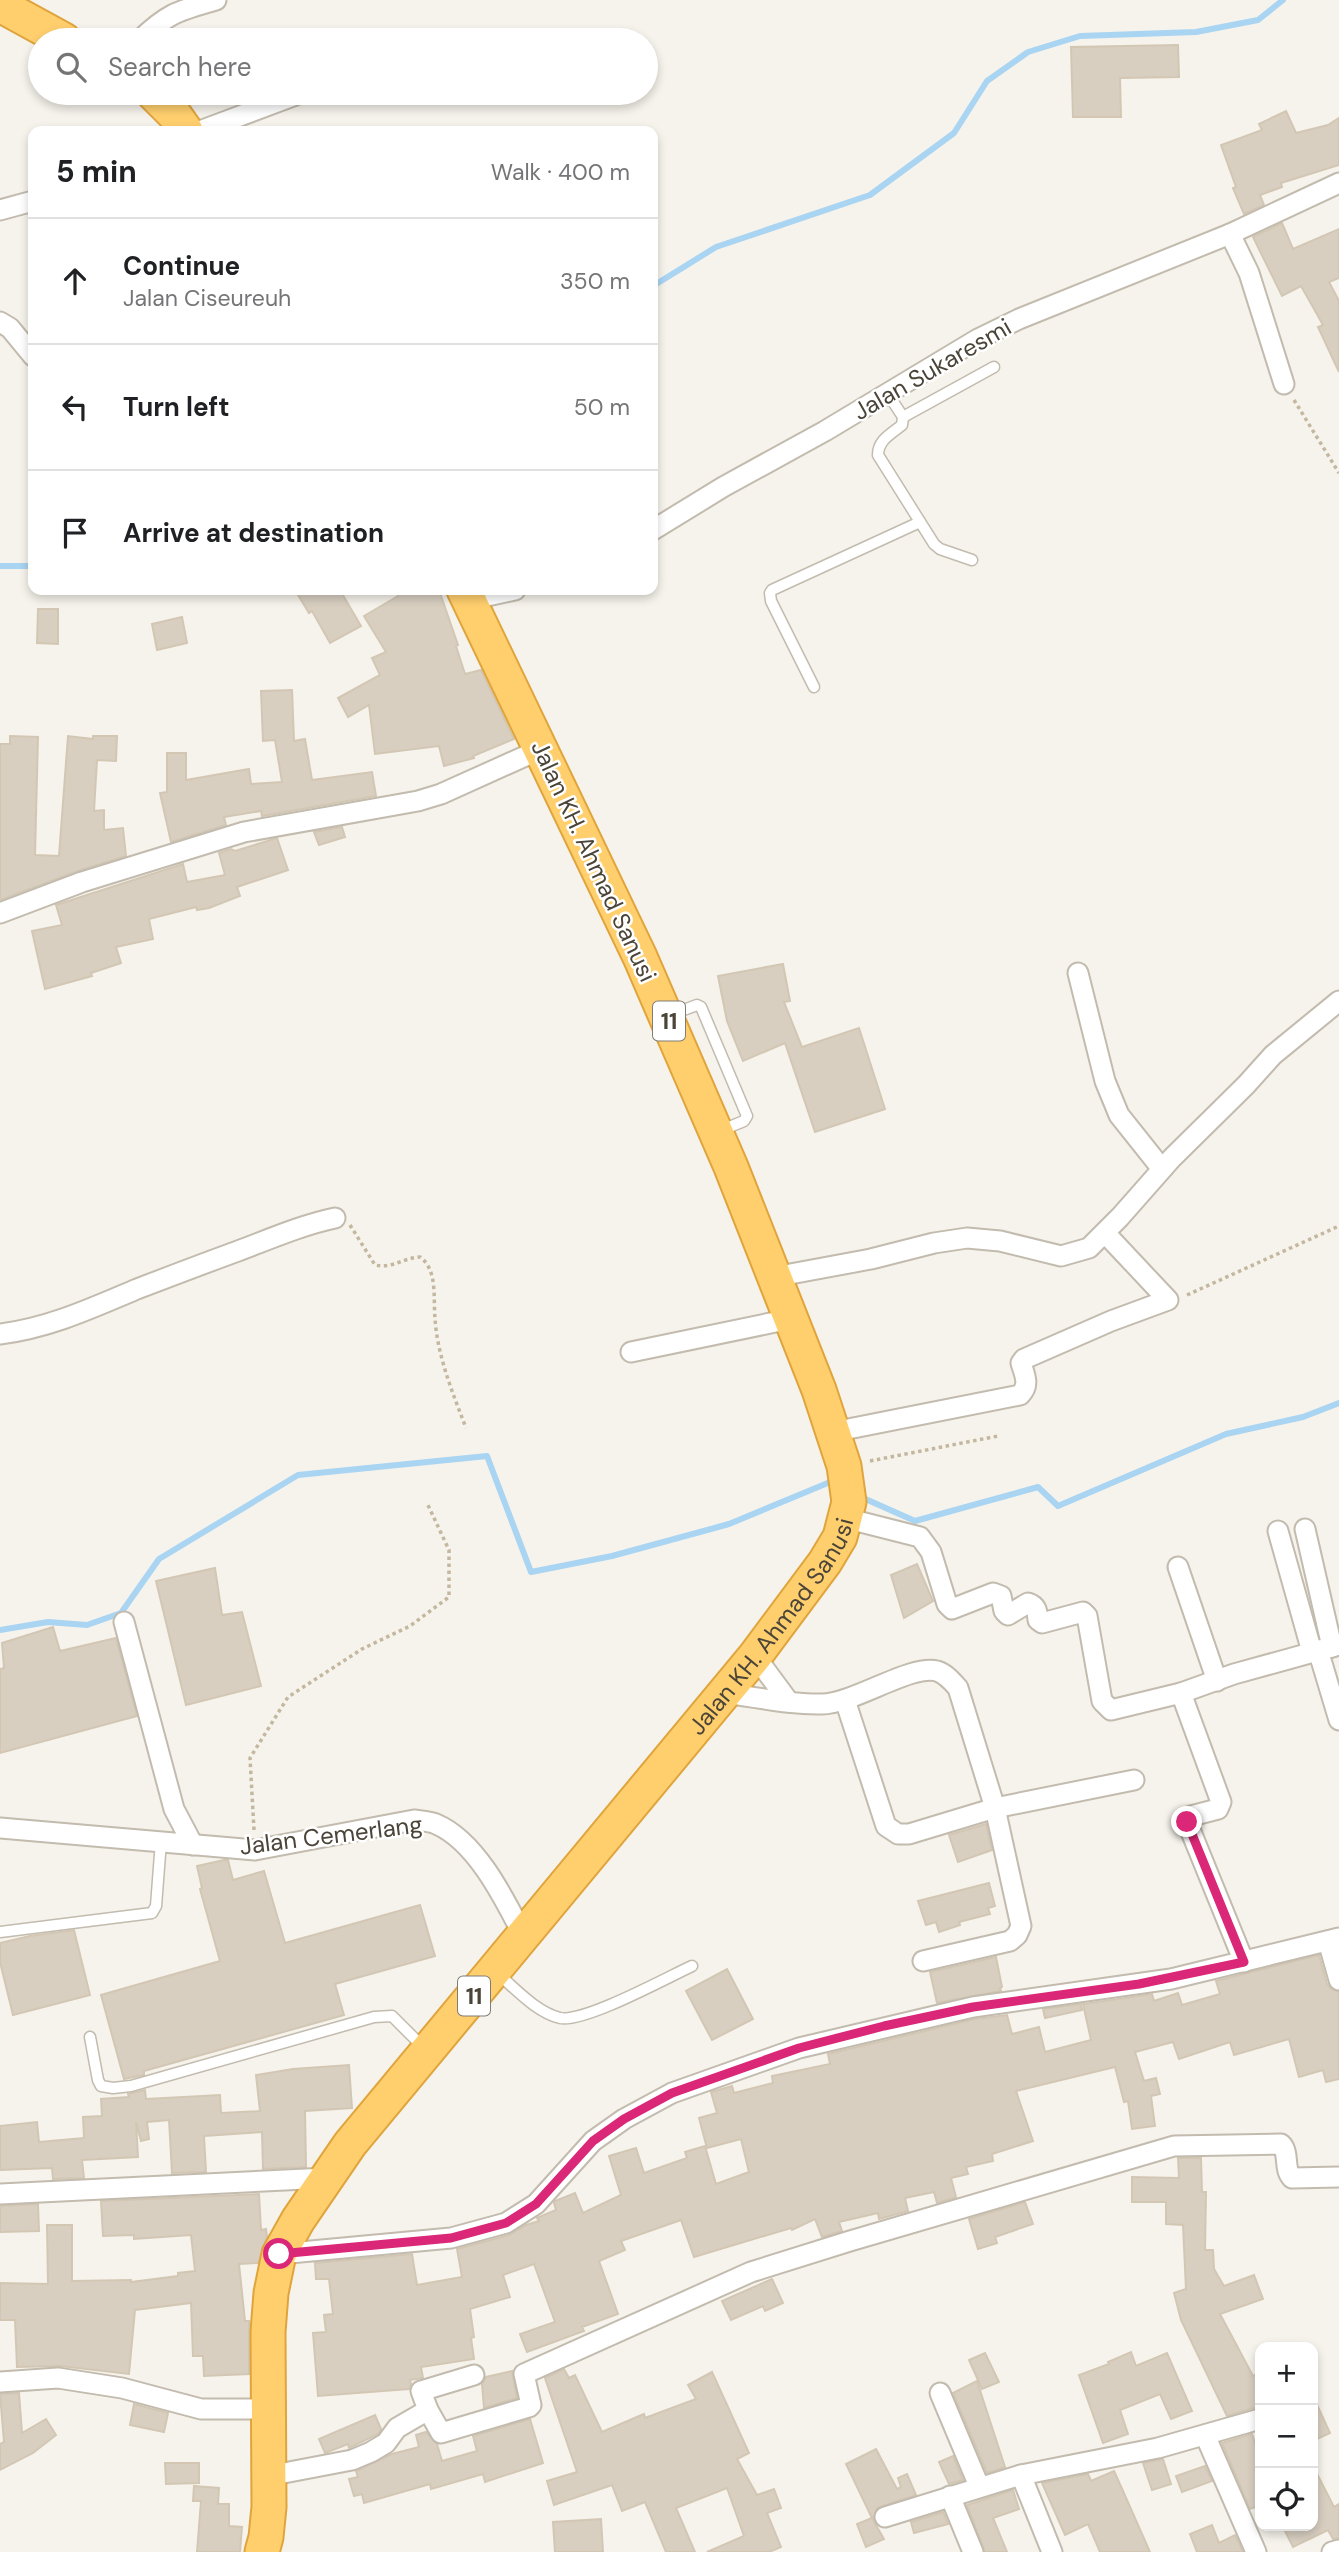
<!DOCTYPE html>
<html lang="en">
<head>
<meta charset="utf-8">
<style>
	:root { --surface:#fff; --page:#f2f2f2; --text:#202124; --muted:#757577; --line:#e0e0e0 }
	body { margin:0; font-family:"DM Sans",sans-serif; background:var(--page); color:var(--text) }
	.controls { position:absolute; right:21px; bottom:21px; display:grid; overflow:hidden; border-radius:14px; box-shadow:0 4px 10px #0003 }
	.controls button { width:63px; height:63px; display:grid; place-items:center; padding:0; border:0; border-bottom:2px solid var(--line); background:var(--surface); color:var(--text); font:35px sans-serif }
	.stop { position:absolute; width:21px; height:21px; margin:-16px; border:5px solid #db2777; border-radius:50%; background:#fff }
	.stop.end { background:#db2777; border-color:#fff; box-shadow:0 2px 7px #0008 }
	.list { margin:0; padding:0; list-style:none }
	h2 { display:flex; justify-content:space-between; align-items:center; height:91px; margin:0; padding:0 28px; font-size:30px }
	h2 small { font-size:23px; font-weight:400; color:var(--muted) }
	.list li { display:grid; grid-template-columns:46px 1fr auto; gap:21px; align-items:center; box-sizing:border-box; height:126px; padding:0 28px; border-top:2px solid var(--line) }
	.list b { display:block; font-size:26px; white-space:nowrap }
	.list p { margin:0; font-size:23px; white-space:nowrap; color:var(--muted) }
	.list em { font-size:23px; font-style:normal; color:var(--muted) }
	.icon { flex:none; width:38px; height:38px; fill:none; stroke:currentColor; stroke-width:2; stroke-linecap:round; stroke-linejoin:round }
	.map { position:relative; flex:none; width:1339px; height:2552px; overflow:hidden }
	.search { position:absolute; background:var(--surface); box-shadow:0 4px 10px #0003; left:28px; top:28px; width:630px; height:77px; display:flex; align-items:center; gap:18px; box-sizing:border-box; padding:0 24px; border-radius:38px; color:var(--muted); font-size:26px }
	.panel { position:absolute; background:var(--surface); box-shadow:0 4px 10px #0003; left:28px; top:126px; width:630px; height:469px; border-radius:14px }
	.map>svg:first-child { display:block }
</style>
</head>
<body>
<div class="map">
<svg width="1339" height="2552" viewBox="0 0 1339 2552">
	<rect width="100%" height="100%" fill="#f6f3ec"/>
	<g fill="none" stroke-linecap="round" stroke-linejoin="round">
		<g stroke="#a9d4f2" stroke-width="6">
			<polyline points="653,286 716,247 870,195 954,133 987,81 1028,52 1080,36 1196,32 1258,20 1283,0"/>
			<polyline points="0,566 33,566"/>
			<polyline points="861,1497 915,1521 1038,1487 1058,1506 1226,1434 1303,1417 1339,1403"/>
			<polyline points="0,1630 48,1622 87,1625 121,1613 159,1559 298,1475 487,1456 531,1572 612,1556 729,1524 835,1480"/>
		</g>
	</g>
	<g fill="#d8cfc1" stroke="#d3c7b4" stroke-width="2">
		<polygon points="1178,45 1179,77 1120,78 1121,117 1073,117 1071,47"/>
		<polygon points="1286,111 1296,133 1328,125 1339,118 1339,165 1281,183 1282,187 1260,195 1264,205 1244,214 1233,188 1236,187 1221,145 1262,130 1259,124"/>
		<polygon points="1282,223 1293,249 1339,229 1339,278 1329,282 1339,301 1339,372 1318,327 1323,325 1301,286 1282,296 1253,237"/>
		<polygon points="295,590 340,590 361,626 330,643 312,611 309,613"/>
		<polygon points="396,590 439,590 458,645 456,646 465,674 481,670 514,739 473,756 474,758 444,766 439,746 375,754 369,705 348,717 338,698 380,675 372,658 386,652 364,616 398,596"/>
		<polygon points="38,609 58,609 58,644 37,643"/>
		<polygon points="182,617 187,643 157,650 152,624"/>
		<polygon points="292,690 294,741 305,739 312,780 372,772 376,796 262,816 261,811 224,817 226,825 171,842 160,793 167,792 167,753 186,753 186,780 249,769 251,784 282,782 275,740 263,741 261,691"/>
		<polygon points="10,736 38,737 35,855 59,856 68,736 93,739 93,736 117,736 116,761 97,760 94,811 104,810 104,830 123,828 126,856 78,871 0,900 0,744 10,744"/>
		<polygon points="342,827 345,837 319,845 314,832"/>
		<polygon points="277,838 288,870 237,887 240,896 209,908 197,910 196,907 149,919 153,939 116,947 121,963 91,973 92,976 45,989 32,931 62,925 56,905 183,864 187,882 225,875 219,853 231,849 235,851"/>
		<polygon points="783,964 790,1001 784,1002 802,1047 859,1028 885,1109 815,1132 785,1043 743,1061 727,1021 718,976"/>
		<polygon points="917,1564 933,1601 904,1618 891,1575"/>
		<polygon points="215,1568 222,1615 242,1612 261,1686 186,1705 156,1581"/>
		<polygon points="53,1627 60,1651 116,1638 137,1716 0,1753 0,1669 4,1668 2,1643"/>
		<polygon points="986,1824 992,1850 958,1862 949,1835"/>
		<polygon points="224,1860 228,1860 233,1880 264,1871 285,1943 420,1905 435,1956 335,1984 344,2015 144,2071 144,2075 124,2079 101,1995 220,1961 200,1889 202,1888 197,1866"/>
		<polygon points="989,1883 995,1906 988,1908 990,1914 959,1922 960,1925 939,1932 936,1922 926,1925 918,1901"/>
		<polygon points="74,1930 90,1995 13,2015 0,1962 0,1943 30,1936"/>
		<polygon points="1319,1955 1327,1984 1331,1989 1339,1992 1339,2079 1326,2082 1323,2070 1299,2077 1289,2039 1234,2055 1230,2042 1179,2059 1173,2042 1135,2052 1144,2081 1156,2078 1160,2094 1151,2096 1155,2126 1132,2129 1128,2101 1124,2102 1115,2067 1016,2091 1033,2141 992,2154 993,2161 966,2167 968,2174 951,2178 956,2197 937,2203 934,2192 905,2198 908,2211 879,2219 878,2213 839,2222 842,2231 822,2237 815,2219 792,2230 791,2228 694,2257 681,2220 621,2241 625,2250 599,2261 618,2314 582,2327 584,2331 527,2352 520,2334 555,2322 534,2264 503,2275 510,2297 470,2309 474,2337 471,2338 474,2359 421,2367 423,2378 410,2380 411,2384 409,2389 318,2396 313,2333 326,2332 324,2315 333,2314 329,2279 316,2279 315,2263 412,2254 417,2285 462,2277 457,2249 509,2235 526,2225 539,2221 537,2218 556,2210 554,2203 555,2201 575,2193 583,2213 621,2195 609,2156 636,2148 644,2173 687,2158 685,2152 705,2146 716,2184 749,2172 741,2139 707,2148 699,2118 717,2113 711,2092 732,2086 734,2093 773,2083 772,2076 830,2064 828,2054 975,2019 1007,2015 1012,2034 1039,2027 1045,2052 1091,2040 1083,2004 1152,1994 1154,2001 1178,1993 1182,2005 1220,1994 1216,1981"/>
		<polygon points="996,1957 1002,1987 1000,1988 1001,1991 937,2003 930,1972"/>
		<polygon points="727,1969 753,2019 712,2040 686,1991"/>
		<polygon points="1081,2004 1082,2010 1045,2018 1043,2009"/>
		<polygon points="349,2065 352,2108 305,2111 306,2167 263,2169 262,2132 204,2136 206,2172 172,2173 169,2120 147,2122 149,2139 141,2141 136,2122 138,2157 82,2160 84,2178 53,2179 52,2168 0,2170 0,2126 37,2122 39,2142 84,2138 83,2117 102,2116 101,2099 129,2097 128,2094 145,2090 146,2099 220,2095 221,2113 260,2111 256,2075 293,2069"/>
		<polygon points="1178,2158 1201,2158 1202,2192 1206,2192 1205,2250 1213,2250 1214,2269 1224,2286 1254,2275 1263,2299 1220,2314 1253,2376 1260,2372 1260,2406 1227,2416 1181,2320 1174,2293 1186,2289 1183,2225 1166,2224 1166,2202 1132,2202 1132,2177 1179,2178"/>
		<polygon points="259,2194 261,2230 266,2229 267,2236 258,2263 239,2264 245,2321 249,2321 249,2374 204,2376 203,2356 193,2356 191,2303 135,2310 129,2374 60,2366 17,2367 15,2320 0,2320 0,2283 48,2284 47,2225 72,2225 72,2281 131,2280 131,2282 178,2276 178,2273 195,2271 191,2235 134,2239 134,2235 103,2236 101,2201"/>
		<polygon points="1025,2202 1033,2224 995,2237 997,2243 978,2249 969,2219"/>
		<polygon points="38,2204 39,2231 0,2232 0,2206"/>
		<polygon points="772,2279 783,2303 765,2311 763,2306 731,2320 722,2301"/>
		<polygon points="1131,2352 1136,2366 1167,2353 1192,2411 1171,2419 1160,2394 1120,2410 1128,2434 1103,2443 1079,2375 1109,2364 1108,2362"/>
		<polygon points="985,2353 999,2382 982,2389 969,2360"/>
		<polygon points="564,2369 569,2378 575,2375 602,2432 644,2414 645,2418 696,2399 688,2385 712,2372 749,2453 737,2459 757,2495 774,2489 781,2508 767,2513 781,2547 769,2552 707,2552 744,2536 727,2488 676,2508 695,2552 666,2552 645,2502 622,2511 612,2485 554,2505 547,2481 577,2472 545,2378"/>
		<polygon points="512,2371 517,2398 484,2408 482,2384 486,2377"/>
		<polygon points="977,2381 1005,2467 987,2473 953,2393"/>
		<polygon points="19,2393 22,2433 46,2419 56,2435 33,2453 0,2470 0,2444 4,2442 0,2394"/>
		<polygon points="1313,2396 1330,2433 1313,2441"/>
		<polygon points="134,2404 168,2413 164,2432 130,2425"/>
		<polygon points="375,2415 381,2429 378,2434 349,2448 348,2444 325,2453 319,2439"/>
		<polygon points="530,2419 543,2463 485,2482 483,2474 431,2489 430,2484 364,2503 362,2494 354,2496 349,2479 358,2477 356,2471 392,2454 419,2447 416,2435 426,2432 437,2444 442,2461 477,2451 473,2436"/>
		<polygon points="1252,2434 1260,2458 1260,2468 1255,2470 1260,2483 1260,2505 1250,2509 1222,2443"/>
		<polygon points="876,2449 897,2489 901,2487 898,2478 907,2474 916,2495 877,2508 873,2520 884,2539 866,2547 857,2524 872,2518 846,2464"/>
		<polygon points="953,2456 963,2480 949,2484 939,2462"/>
		<polygon points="1163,2459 1171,2484 1152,2490 1143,2463"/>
		<polygon points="165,2463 199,2463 199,2483 166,2484"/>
		<polygon points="1205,2466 1212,2481 1182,2492 1176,2476"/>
		<polygon points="1313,2466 1334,2507 1339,2504 1339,2538 1333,2539 1328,2530 1293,2547 1285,2531 1295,2526 1313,2526"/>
		<polygon points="1114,2471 1123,2491 1150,2552 1100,2552 1088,2524 1065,2535 1042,2483 1088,2474 1091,2481"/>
		<polygon points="194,2486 219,2488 218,2504 229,2504 229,2526 242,2527 240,2552 197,2552 201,2501 193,2501"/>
		<polygon points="1013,2490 1019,2509 993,2518 1007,2552 985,2552 967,2505"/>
		<polygon points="943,2512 948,2524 914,2533 911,2522"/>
		<polygon points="601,2519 603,2552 555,2552 553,2522"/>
		<polygon points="1212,2525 1219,2543 1235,2535 1243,2552 1197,2552 1190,2534"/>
	</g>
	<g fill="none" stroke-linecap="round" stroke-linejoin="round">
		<defs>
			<g id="lane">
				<path d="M888 394 903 417 902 425C891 434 878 440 878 455L934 544 940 549 972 560"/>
				<polyline points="903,417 994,367"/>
				<polyline points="814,687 771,601 770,593 772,590 920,522"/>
				<polyline points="670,1015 697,1005 701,1007 747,1116 744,1121 722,1130"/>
				<polyline points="0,1932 152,1913 156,1906 161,1841"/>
				<path d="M498 1974C516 1989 536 2012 560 2018 584 2023 666 1978 692 1966"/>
				<polyline points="90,2037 98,2080 101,2086 113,2088 131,2086 374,2017 392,2016 423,2047"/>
			</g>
			<g id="street">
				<path d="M140 40C169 12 179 11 216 0"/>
				<polyline points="200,131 301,93"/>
				<polyline points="0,210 33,201"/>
				<polyline points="1230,234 1249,273 1284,384"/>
				<polyline points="0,322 10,328 33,356"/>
				<polyline points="653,530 723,487 825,431 978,339 1019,319 1230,234 1339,183"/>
				<polyline points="469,600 515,590"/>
				<polyline points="0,913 82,882 244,832 418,801 441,794 541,749"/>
				<polyline points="1078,973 1105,1081 1119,1115 1162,1169"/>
				<polyline points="774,1277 871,1259 934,1243 967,1238 1000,1241 1061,1256 1089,1248 1120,1217 1172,1158 1246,1085 1273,1055 1339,1001"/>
				<path d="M0 1334C49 1328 92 1308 137 1289 171 1276 205 1263 238 1251 270 1239 302 1225 335 1218"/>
				<polyline points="631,1352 790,1319"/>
				<path d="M833 1432 1020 1395C1030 1385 1025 1376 1021 1363L1024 1359 1111 1321 1168 1300 1105 1233"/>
				<path d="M845 1518 920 1537 931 1552 947 1604 952 1609 993 1593 1001 1596 1004 1611 1008 1615 1028 1603C1037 1606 1037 1611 1038 1620L1042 1623 1083 1612 1087 1616 1102 1701 1111 1710 1181 1693 1234 1674 1339 1645"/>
				<polyline points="1305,1529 1332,1647"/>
				<polyline points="1278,1531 1312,1652"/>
				<polyline points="1178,1567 1217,1681"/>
				<polyline points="124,1622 174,1809 193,1845"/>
				<polyline points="1318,1650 1339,1720"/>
				<polyline points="755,1656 789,1702"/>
				<path d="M724 1693C757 1697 790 1705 822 1704 853 1704 911 1664 937 1671 946 1674 952 1681 958 1688L995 1808 1021 1926 1017 1935 1010 1941 923 1961"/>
				<polyline points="1181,1693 1221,1802 1218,1809 1191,1816 1187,1822 1244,1962"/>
				<polyline points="845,1700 886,1826 898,1834 909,1834 995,1808 1134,1780"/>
				<path d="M0 1828 255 1850 414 1820C421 1821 429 1821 436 1824 476 1841 504 1898 523 1935"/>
				<polyline points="1328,1941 1339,1980"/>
				<polyline points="0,2194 327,2178"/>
				<polyline points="279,2254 451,2238 506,2223 536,2204 593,2141 624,2119 672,2093 799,2048 973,2007 1171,1979 1339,1938"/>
				<polyline points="0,2382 58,2378 122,2388 201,2409 268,2409"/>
				<polyline points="940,2393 979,2486"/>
				<path d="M428 2410 441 2433 529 2407 531 2405 524 2374 751 2272 850 2241 1174 2146 1281 2144C1290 2153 1283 2169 1292 2178L1339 2177"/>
				<polyline points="1205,2435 1256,2552"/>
				<polyline points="1021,2475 1052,2552"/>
				<polyline points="268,2476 352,2460 371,2452 386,2443 397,2428 428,2410 421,2391 474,2375"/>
				<polyline points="950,2496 973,2552"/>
				<polyline points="885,2517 1021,2475 1158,2448 1260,2419"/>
				<polyline points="1332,2552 1339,2550"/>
			</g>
			<g id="highway">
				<polyline points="0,5 64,40"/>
				<polyline points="153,93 174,114 186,131"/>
				<path id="s1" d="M262 2552 266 2537 269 2507 268 2332 271 2293 279 2254 298 2220 350 2144 755 1656 825 1562 840 1537 849 1502 844 1466 819 1390 731 1167 640 957 464 590"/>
			</g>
		</defs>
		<use href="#lane" stroke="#c2bbae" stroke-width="13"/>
		<use href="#street" stroke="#c2bbae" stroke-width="23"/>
		<use href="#highway" stroke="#e0a43c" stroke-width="37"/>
		<g stroke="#c4b79f" stroke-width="3.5" stroke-dasharray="3.5 3.5" stroke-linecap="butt">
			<polyline points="1294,400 1339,473"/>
			<path d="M350 1225 375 1265C392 1269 403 1258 420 1257 438 1270 433 1298 435 1318 437 1355 453 1394 466 1428"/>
			<polyline points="1187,1295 1339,1226"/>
			<polyline points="870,1461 998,1436"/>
			<polyline points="254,1830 250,1758 288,1697 362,1649 410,1626 449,1597 449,1550 427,1503"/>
		</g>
		<use href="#lane" stroke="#fff" stroke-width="10"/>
		<use href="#street" stroke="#fff" stroke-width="19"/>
		<use href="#highway" stroke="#ffcf6e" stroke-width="33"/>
	</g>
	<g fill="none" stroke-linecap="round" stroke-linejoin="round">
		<polyline stroke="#db2777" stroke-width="9" points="279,2254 451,2238 506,2223 536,2204 593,2141 624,2119 672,2093 799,2048 884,2026 973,2007 1139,1984 1244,1962 1187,1822"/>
	</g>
	<g text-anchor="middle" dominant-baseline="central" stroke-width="5" stroke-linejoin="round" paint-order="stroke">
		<g fill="#fff" stroke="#817c74" stroke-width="2">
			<rect x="653" y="1001.5" width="32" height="39" rx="5"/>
			<rect x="458" y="1976.5" width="32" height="39" rx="5"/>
		</g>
		<g font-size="23" font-weight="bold" fill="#4b4439">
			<text x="669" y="1021">11</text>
			<text x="474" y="1996">11</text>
		</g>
		<g font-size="24" fill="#4b4439" stroke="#fff">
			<text transform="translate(932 369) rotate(-30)">Jalan Sukaresmi</text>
			<text transform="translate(594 861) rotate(65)">Jalan KH. Ahmad Sanusi</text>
			<text stroke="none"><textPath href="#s1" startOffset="1099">Jalan KH. Ahmad Sanusi</textPath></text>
			<text transform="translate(331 1835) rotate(-7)">Jalan Cemerlang</text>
		</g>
	</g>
</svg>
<div class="controls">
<button>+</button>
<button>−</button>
<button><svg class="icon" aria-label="locate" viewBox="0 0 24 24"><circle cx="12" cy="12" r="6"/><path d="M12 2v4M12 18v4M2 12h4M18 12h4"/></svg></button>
</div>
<div class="stop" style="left:279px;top:2254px"></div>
<div class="stop end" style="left:1187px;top:1822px"></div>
<div class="search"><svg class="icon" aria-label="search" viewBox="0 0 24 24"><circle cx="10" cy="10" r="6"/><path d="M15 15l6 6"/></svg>Search here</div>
<section class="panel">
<h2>5 min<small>Walk · 400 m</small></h2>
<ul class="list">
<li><svg class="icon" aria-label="ahead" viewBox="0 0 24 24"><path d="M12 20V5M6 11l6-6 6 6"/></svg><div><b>Continue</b><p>Jalan Ciseureuh</p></div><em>350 m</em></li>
<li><svg class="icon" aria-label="left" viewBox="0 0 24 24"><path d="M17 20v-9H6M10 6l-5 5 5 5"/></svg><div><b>Turn left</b></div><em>50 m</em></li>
<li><svg class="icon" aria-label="arrive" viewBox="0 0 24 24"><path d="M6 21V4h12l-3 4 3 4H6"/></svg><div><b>Arrive at destination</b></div></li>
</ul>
</section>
</div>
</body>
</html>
